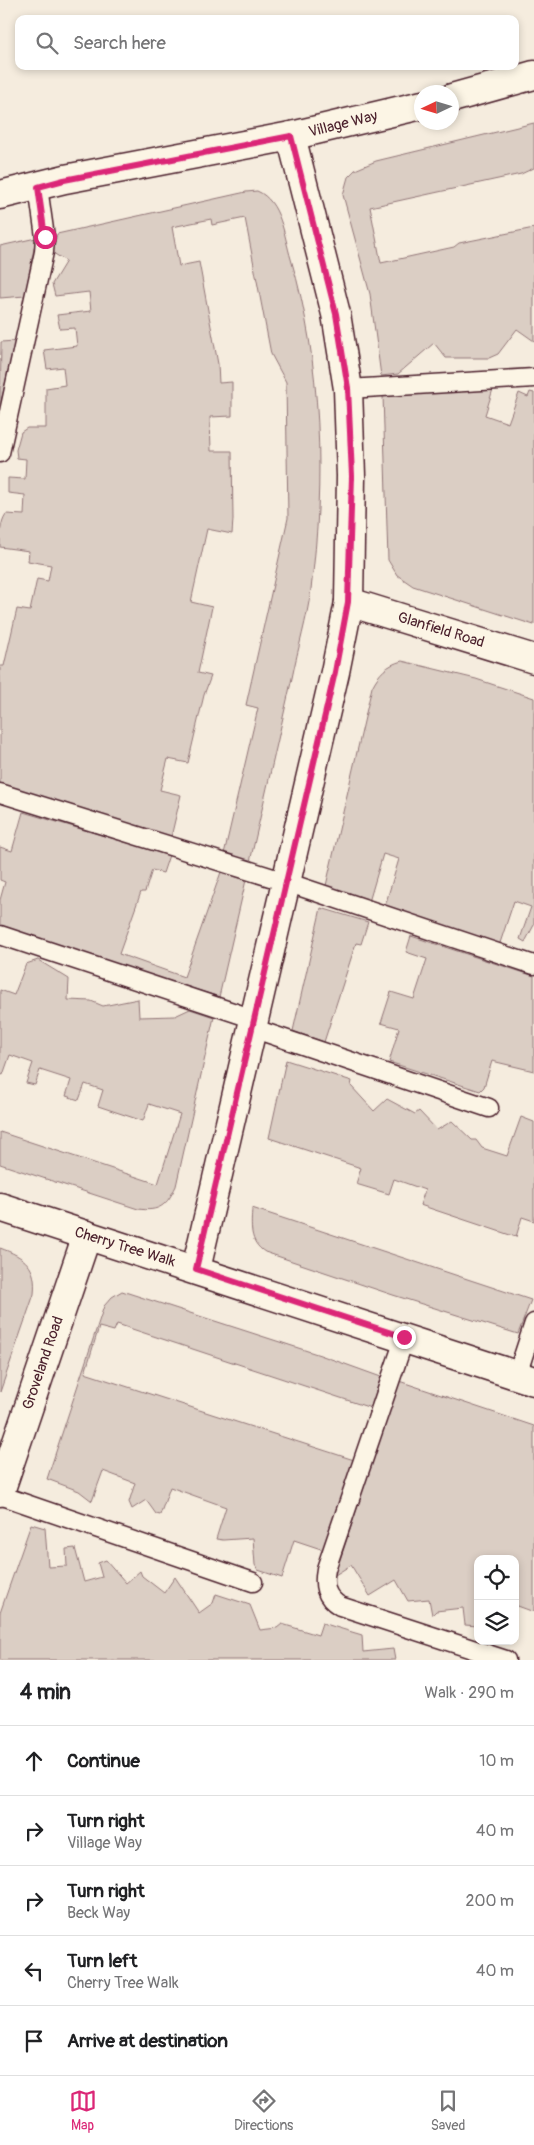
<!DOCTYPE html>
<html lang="en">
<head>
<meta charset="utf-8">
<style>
	:root { --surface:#fff; --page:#f6f6f6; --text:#202124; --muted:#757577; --line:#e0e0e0; --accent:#db2777 }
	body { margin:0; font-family:Pangolin,sans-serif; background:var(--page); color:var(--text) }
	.controls { position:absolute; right:15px; bottom:15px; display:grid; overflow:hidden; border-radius:10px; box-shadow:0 2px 8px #0003 }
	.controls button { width:45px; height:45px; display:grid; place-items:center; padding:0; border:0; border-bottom:1px solid var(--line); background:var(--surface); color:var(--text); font:25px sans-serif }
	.compass { position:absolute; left:414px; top:85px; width:45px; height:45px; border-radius:50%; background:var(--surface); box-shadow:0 2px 8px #0003; rotate:266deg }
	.stop { position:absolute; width:15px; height:15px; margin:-11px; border:4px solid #db2777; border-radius:50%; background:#fff }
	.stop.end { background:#db2777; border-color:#fff; box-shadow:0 1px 5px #0008 }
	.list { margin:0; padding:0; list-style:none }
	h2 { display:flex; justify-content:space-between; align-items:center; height:65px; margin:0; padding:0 20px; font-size:21px }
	h2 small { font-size:16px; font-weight:400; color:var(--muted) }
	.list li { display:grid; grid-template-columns:32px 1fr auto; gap:15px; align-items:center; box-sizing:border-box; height:70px; padding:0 20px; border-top:1px solid var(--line) }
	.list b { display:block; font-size:19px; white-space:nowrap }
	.list p { margin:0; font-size:16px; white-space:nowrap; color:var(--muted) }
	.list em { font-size:16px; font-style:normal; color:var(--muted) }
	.icon { flex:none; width:28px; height:28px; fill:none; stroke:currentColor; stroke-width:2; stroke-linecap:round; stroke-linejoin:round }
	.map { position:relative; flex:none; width:534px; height:1660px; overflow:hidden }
	.search { position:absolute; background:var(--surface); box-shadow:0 2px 8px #0003; left:15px; right:15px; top:15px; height:55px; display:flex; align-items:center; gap:12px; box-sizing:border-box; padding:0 18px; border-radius:10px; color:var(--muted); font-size:19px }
	.sheet { height:415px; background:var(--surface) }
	nav { display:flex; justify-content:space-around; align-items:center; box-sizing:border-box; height:70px; border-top:1px solid var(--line); background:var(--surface); font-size:14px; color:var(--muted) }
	nav a { display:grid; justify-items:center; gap:2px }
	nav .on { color:var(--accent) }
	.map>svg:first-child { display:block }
</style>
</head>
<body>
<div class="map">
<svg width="534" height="1660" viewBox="0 0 534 1660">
	<rect width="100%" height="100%" fill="#f5ecde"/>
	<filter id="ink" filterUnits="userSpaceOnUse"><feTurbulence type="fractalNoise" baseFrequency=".02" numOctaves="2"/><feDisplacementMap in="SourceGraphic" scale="10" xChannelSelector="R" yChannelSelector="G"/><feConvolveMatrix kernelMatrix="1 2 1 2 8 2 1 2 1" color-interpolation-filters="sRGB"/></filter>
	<g filter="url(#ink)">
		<g fill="#dbcec4" stroke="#927678">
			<polygon points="534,123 534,168 521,174 370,207 381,263 454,247 459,243 534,228 534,341 517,329 498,354 489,358 446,358 434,343 398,374 381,376 370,294 343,195 348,177 355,170 376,161"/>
			<path d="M257 191C281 201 284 236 291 259 322 363 325 482 311 589 307 619 298 648 292 678 278 739 264 801 250 862L224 854 258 708 246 705 288 518 286 382 271 354 245 218 212 225 211 219 172 227 179 266 199 262 218 364 219 383 232 382V416L210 417 211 451H232L233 519 232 534 207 529 191 602 212 607 198 673 211 676 204 695 188 763 168 759 160 790 181 795 171 837 0 784V666H4L17 609 30 611 37 579 48 581 51 565 28 561 29 551 0 547C0 536 0 522 6 514L24 515 25 495 8 493V478L25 479 26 459 17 458 16 450 21 432 27 428H46V388L65 385 63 367 47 369 44 350 77 346 75 328 60 329 57 315 91 311 89 292 55 296 52 284 66 261 53 253 57 234 246 192Z"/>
			<polygon points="36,238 25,296 0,298 0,246"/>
			<polygon points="15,341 0,406 1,342"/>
			<polygon points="493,389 485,415 508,423 519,393 528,397 530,392 534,393 534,625 413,586 397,575 388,560 383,395"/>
			<path d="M402 661 476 679 534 698V925L525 942 520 939 531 907 514 901 499 946 385 906 399 859 383 854 369 902 325 890 372 687C379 673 387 665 402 661Z"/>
			<polygon points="23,812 169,855 163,873 152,870 145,892 141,892 119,954 184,977 221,872 246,880 219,997 0,926 0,900 5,882 0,880 0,847 12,851"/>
			<polygon points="321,908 368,922 361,944 356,943 324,1042 293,1031"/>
			<polygon points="411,936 534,976 534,1071 492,1061 484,1087 480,1091 389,1062 399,1028 381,1023 391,992 414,999 427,959 406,952"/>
			<path d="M38 960 69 979 68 1000 91 1001 103 1006 138 999 139 1017 175 1016 190 1009 214 1017 176 1186C167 1205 160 1212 138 1209L0 1164V1132L158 1184 180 1114 149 1104 143 1121 98 1106 103 1090 85 1084 79 1100 66 1096 71 1080 40 1070 35 1085 26 1083 33 1063 10 1055 3 1075 0 1074V990L14 995 26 964Z"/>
			<polygon points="286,1060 352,1081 351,1086 374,1111 387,1099 415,1114 419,1111 437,1130 452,1121 472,1140 476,1140 482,1148 507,1156 521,1117 534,1122 534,1221 522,1217 516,1237 420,1205 425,1190 394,1179 389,1194 356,1184 361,1168 269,1138"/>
			<path d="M252 1208 531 1300 518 1334 393 1295 265 1252C249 1242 251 1226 252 1208Z"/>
			<path d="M0 1248C25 1257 37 1266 34 1294L0 1392Z"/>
			<polygon points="122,1291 320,1355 381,1377 371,1408 117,1324 114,1331 99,1327 85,1373 354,1460 324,1550 294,1540 282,1578 258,1570 255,1565 253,1538 223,1540 216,1539 226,1507 170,1487 160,1515 156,1514 146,1500 132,1509 129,1502 135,1483 103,1471 92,1501 79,1491 47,1479 104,1306 112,1297"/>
			<polygon points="399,1381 534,1426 534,1612 515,1605 515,1559 478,1559 478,1626 465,1625 463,1608 436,1611 432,1615 429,1599 408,1601 396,1580 370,1596 351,1565 335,1575"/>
			<polygon points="31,1524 45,1528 48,1567 67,1566 66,1549 75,1548 84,1582 102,1577 98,1563 106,1560 126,1583 140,1571 142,1576 164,1593 175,1577 199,1613 213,1603 216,1594 250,1605 260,1630 277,1628 282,1624 318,1635 322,1623 362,1635 363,1652 393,1649 395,1660 0,1660 0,1613"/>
		</g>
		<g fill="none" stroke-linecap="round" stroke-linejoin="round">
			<defs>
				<g id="service">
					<polyline points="348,389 534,378"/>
					<polyline points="0,453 44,252 45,237 38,187"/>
					<polyline points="0,793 286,882 534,965"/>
					<polyline points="0,935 254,1019"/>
					<polyline points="252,1028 489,1108"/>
					<path d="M405 1337 326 1569C323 1585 325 1597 340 1606L506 1660"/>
					<polyline points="517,1375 534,1323"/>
					<polyline points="0,1495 253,1582"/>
				</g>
				<g id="minor">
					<polyline points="349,602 534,659"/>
					<polyline points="0,1207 534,1381"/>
					<polyline points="196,1269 335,672 349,602 351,476 348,389 336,314 291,136"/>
					<polyline points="0,1492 87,1235"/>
				</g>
				<g id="tertiary">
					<polyline points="452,98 534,75"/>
					<polyline points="0,195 65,179 291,136 422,105"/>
				</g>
			</defs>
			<use href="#service" stroke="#4a1f2b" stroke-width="21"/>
			<use href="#minor" stroke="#4a1f2b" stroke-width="31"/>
			<use href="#tertiary" stroke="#4a1f2b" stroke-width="31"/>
			<use href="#service" stroke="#fcf5e5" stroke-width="18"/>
			<use href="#minor" stroke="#fcf5e5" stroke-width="28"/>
			<use href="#tertiary" stroke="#fcf5e5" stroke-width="28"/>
		</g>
	</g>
	<g fill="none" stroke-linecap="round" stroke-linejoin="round" filter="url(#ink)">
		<polyline stroke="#db2777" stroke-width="6" points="45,237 38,187 64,180 291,136 336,314 348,388 352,476 348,602 335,672 196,1269 404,1337"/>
	</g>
	<g text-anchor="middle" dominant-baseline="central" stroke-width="5" stroke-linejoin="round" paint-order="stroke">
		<g font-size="15" fill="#4a1f2b" stroke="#fcf5e5">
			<text transform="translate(343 124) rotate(-14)">Village Way</text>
			<text transform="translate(441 630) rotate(17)">Glanfield Road</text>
			<text transform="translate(125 1247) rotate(17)">Cherry Tree Walk</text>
			<text transform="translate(43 1363) rotate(-71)">Groveland Road</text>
		</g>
	</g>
</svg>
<div class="controls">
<button><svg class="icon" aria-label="locate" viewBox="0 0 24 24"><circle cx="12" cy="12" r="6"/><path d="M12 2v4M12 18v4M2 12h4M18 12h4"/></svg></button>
<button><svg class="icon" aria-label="layers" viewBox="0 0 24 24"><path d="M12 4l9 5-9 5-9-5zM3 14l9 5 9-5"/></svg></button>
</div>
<svg class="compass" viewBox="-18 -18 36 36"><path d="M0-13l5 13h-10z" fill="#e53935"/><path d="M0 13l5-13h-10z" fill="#757577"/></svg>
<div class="stop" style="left:45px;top:237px"></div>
<div class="stop end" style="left:404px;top:1337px"></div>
<div class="search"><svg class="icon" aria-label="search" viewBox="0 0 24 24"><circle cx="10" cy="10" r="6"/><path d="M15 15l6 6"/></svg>Search here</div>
</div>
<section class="sheet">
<h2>4 min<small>Walk · 290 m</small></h2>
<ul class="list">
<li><svg class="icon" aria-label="ahead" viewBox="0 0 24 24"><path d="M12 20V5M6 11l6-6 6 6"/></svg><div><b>Continue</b></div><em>10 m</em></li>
<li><svg class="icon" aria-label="right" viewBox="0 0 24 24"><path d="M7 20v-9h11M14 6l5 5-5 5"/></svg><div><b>Turn right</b><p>Village Way</p></div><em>40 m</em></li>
<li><svg class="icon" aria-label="right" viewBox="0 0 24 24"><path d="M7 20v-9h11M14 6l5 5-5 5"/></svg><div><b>Turn right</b><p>Beck Way</p></div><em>200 m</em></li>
<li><svg class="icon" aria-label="left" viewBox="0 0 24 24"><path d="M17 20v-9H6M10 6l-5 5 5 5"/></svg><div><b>Turn left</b><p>Cherry Tree Walk</p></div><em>40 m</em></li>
<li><svg class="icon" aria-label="arrive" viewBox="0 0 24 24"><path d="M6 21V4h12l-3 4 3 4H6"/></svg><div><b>Arrive at destination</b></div></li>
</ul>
</section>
<nav>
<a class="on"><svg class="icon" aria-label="map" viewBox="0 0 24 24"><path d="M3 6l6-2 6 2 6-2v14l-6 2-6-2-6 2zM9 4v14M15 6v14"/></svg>Map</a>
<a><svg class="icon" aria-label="directions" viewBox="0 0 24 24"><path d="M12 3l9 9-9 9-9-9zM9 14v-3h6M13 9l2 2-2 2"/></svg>Directions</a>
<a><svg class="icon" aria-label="saved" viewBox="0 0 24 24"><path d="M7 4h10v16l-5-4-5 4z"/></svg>Saved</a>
</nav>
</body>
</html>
